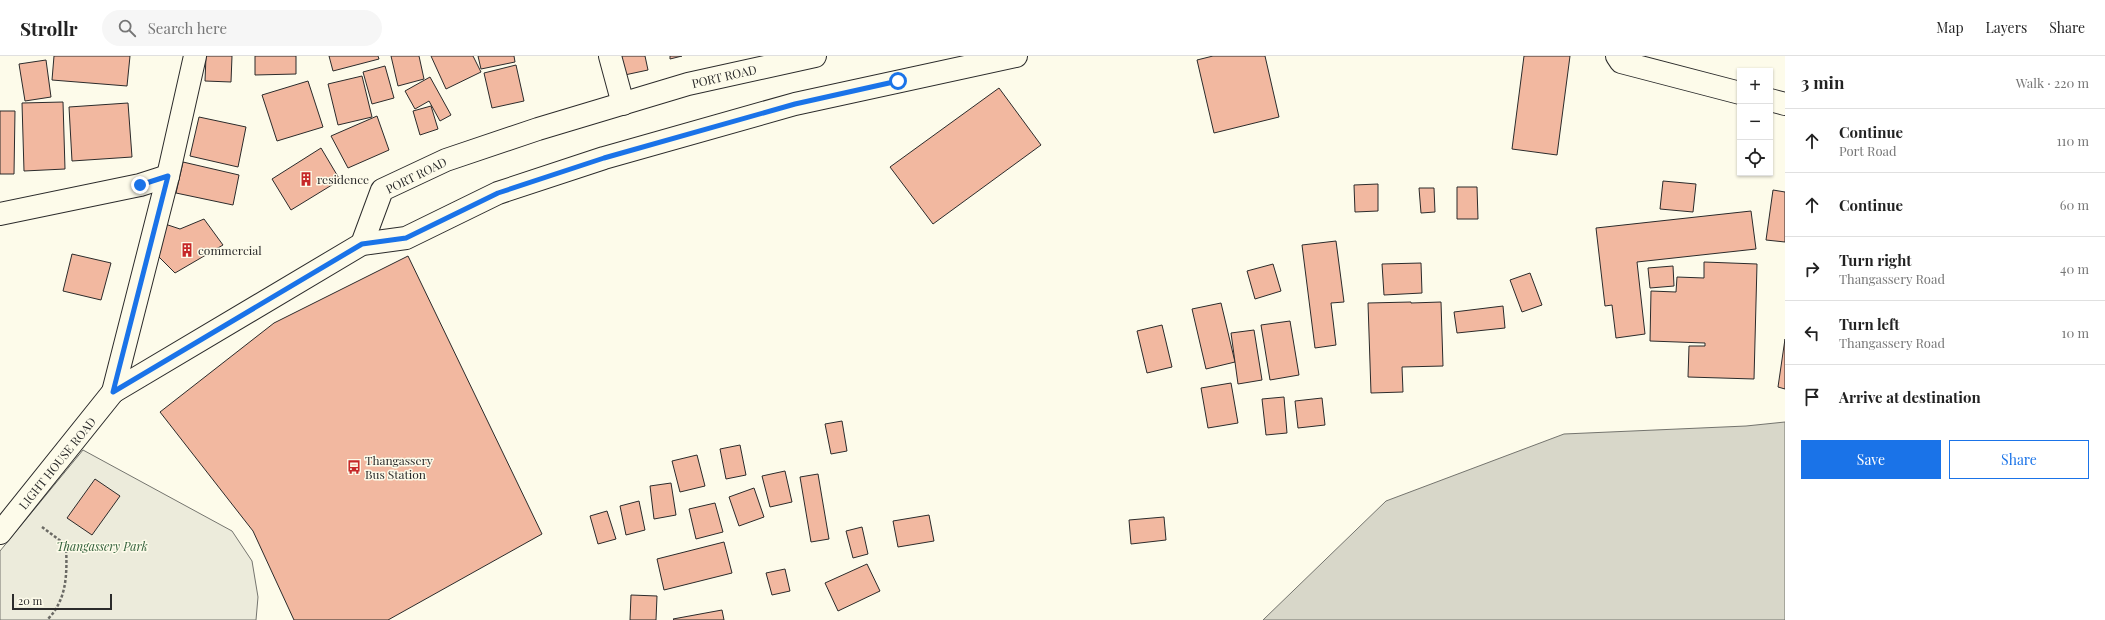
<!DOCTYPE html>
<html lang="en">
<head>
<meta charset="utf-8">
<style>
	:root { --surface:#fff; --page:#f6f6f6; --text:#222; --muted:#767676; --line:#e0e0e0; --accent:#1a73e8 }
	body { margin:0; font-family:"Playfair Display",serif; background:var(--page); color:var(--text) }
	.controls { position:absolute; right:12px; top:12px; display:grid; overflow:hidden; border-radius:0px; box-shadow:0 1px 3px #0004 }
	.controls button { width:36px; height:36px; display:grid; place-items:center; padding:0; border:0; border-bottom:1px solid var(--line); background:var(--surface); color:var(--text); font:20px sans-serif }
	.scale { position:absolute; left:12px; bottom:10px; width:100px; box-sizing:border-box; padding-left:4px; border:2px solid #2b2b2b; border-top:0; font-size:11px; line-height:14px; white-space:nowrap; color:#2b2b2b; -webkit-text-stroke:3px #fdfbea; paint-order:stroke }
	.stop { position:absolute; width:12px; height:12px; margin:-9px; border:3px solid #1a73e8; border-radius:50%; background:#fff }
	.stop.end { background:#1a73e8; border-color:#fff; box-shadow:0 1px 4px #0008 }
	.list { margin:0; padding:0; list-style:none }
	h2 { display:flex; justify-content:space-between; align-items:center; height:52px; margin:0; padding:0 16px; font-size:17px }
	h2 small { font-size:13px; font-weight:400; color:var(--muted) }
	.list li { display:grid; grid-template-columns:26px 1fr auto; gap:12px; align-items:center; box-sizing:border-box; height:64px; padding:0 16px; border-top:1px solid var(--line) }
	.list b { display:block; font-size:15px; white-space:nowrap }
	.list p { margin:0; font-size:13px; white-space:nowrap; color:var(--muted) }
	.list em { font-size:13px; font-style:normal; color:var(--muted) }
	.actions { display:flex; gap:8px; padding:12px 16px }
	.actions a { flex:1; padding:9px 0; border:1px solid var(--accent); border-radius:0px; text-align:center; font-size:14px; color:var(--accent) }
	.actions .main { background:var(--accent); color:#fff }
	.icon { flex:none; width:22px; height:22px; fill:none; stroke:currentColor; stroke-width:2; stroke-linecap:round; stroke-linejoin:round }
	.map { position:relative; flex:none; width:1785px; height:564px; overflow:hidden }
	header { display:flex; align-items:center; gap:24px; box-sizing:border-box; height:56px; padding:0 20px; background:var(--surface); border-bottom:1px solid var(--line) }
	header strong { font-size:19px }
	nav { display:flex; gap:22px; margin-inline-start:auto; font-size:14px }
	.search { width:280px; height:36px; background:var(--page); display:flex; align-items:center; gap:10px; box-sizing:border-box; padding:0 14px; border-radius:22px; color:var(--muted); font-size:15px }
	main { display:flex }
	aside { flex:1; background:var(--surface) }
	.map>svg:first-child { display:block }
</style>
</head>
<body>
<header>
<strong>Strollr</strong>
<div class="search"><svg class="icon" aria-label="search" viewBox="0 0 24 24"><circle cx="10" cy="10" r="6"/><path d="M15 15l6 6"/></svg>Search here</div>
<nav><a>Map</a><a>Layers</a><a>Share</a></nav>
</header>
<main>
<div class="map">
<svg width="1785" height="564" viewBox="0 0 1785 564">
	<rect width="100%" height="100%" fill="#fdfbea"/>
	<polygon fill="#ecebdb" stroke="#74746e" points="83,394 232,475 252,505 258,541 256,564 0,564 0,495"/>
	<polygon fill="#d8d7c9" stroke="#74746e" points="1785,366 1785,564 1263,564 1386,445 1564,378 1746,370"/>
	<g fill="#f2b8a0" stroke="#2b2b2b">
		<polygon points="54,0 130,0 127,30 52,24"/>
		<polygon points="206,0 232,0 231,26 205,25"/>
		<polygon points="255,0 296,0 296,18 255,19"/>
		<polygon points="329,0 378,0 379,3 333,15"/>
		<polygon points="391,0 419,0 424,23 398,30"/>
		<polygon points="431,0 473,0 481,16 446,33"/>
		<polygon points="478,0 514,0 515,6 481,13"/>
		<polygon points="616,0 645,0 648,14 620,20"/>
		<polygon points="670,0 682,0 670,3"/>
		<polygon points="1213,0 1265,0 1279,61 1214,77 1197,4"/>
		<polygon points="1524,0 1570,0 1557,99 1512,93"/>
		<polygon points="46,4 51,41 25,45 19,8"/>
		<polygon points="516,9 524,45 492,52 484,17"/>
		<polygon points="385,10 394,42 372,48 363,16"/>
		<polygon points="362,20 372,61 338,69 328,28"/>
		<polygon points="430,21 451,59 440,65 429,45 415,53 405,35"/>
		<polygon points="308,25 323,71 277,85 262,39"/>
		<polygon points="999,32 1041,89 933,168 890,111"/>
		<polygon points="63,46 65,113 24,115 22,47"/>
		<polygon points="128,47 132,101 72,105 69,51"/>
		<polygon points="431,50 438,73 420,79 413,55"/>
		<polygon points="0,55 15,55 14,118 0,118"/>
		<polygon points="377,60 389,94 348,112 331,80"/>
		<polygon points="199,61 246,71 238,111 190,100"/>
		<polygon points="321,92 340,124 291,154 272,123"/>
		<polygon points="183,106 239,119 233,149 176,137"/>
		<polygon points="1663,125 1696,128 1693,156 1660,153"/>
		<polygon points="1378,128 1378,155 1355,156 1354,129"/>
		<polygon points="1457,131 1477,131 1478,163 1457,163"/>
		<polygon points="1419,132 1434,132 1435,156 1421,157"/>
		<polygon points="1773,134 1785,136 1785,186 1766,184"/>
		<polygon points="1751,155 1756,193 1637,206 1645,278 1616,282 1612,249 1605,250 1596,172"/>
		<polygon points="204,163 223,189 175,217 157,199 165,168 180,173"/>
		<polygon points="1336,185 1344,246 1331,247 1336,289 1315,292 1302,189"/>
		<polygon points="72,198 111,207 101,244 63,235"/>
		<polygon points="408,200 542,478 388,564 294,564 253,475 160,356 274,267"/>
		<polygon points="1704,206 1757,208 1754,323 1688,321 1689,290 1705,290 1705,287 1650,285 1651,235 1676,236 1677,221 1704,222"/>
		<polygon points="1421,207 1422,237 1384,239 1382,208"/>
		<polygon points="1273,208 1281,235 1255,243 1247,215"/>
		<polygon points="1673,210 1674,230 1650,232 1648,212"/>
		<polygon points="1530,217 1542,249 1522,256 1510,224"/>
		<polygon points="1411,246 1411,247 1441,246 1443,310 1402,311 1403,336 1371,337 1368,247"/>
		<polygon points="1221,247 1235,306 1206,313 1192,253"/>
		<polygon points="1503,250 1505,272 1457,277 1454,256"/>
		<polygon points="1290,265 1299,319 1270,324 1261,269"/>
		<polygon points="1162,269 1172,311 1147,317 1137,275"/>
		<polygon points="1254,274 1262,324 1238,328 1231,277"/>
		<polygon points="1785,283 1785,333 1778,331"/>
		<polygon points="1231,327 1238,367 1208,372 1201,332"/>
		<polygon points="1284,341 1287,377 1266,379 1262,343"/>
		<polygon points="1322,342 1325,369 1298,372 1295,345"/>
		<polygon points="842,365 847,395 831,398 825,368"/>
		<polygon points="740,389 746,419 726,423 720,393"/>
		<polygon points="697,399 705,430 680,436 672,405"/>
		<polygon points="785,415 792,446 770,451 762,420"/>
		<polygon points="818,418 829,483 811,486 800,421"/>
		<polygon points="95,423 120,440 92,479 67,462"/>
		<polygon points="671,427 676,459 654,463 650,430"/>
		<polygon points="754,432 764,461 739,470 729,441"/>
		<polygon points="639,445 645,474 626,479 620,450"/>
		<polygon points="715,447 723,476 696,483 689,453"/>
		<polygon points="607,455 616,483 598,488 590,460"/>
		<polygon points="929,459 934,485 898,491 893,465"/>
		<polygon points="1164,461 1166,484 1131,488 1129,464"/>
		<polygon points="862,471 868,498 853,502 846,475"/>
		<polygon points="724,486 732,517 664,534 657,503"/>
		<polygon points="867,508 880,535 838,555 825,527"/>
		<polygon points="785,513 790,535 772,539 766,517"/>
		<polygon points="631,539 657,540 656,564 630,564"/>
		<polygon points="722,554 724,564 674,564 673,563"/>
	</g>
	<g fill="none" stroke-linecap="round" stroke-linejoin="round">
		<defs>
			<g id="street">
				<polyline points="610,0 623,48"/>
				<polyline points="1617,0 1621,6 1740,37"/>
				<polyline points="1770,44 1785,48"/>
				<polyline points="0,158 140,129 168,120"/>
				<polyline points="0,477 113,336"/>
			</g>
			<g id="secondary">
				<polyline points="362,188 382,134 446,104 538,73 688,28 815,0"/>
				<polyline points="113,336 362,188 406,182 498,137 604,102 795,48 1016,0"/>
				<polyline points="113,336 168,120 195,0"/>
			</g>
		</defs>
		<use href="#street" stroke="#2b2b2b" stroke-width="24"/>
		<use href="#secondary" stroke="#2b2b2b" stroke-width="24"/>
		<path stroke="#6a6964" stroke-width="2.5" stroke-dasharray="3 2" stroke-linecap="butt" d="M42 471 66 489C67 516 68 543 47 564"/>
		<use href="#street" stroke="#fdfbea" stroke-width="22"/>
		<use href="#secondary" stroke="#fdfbea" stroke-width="22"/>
	</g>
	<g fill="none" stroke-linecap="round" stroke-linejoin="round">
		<polyline stroke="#1a73e8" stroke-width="5" points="140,129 168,120 113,336 362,188 406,182 498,137 604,102 795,48 898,25"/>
	</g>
	<defs>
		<symbol id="building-bare" viewBox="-9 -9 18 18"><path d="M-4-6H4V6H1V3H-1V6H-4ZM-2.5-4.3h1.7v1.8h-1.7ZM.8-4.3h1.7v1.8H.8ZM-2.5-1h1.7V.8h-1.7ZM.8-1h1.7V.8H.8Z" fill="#c62828" stroke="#fdfbea" stroke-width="2.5" paint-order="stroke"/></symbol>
		<symbol id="bus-bare" viewBox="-9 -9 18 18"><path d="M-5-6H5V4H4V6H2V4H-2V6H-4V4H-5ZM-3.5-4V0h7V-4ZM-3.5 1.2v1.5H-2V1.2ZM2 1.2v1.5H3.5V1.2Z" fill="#c62828" stroke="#fdfbea" stroke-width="2.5" paint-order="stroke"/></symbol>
	</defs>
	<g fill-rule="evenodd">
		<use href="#building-bare" x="296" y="113" width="20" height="20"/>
		<use href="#building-bare" x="177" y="184" width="20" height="20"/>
		<use href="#bus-bare" x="344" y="401" width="20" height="20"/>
	</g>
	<g text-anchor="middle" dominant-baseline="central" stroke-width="3" stroke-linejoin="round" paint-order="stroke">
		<g font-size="12" fill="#2b2b2b" stroke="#fdfbea">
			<text transform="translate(724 20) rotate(-13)">PORT ROAD</text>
			<text transform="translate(416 119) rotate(-26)">PORT ROAD</text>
			<text transform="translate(57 407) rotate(-51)">LIGHT HOUSE ROAD</text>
		</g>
		<g font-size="12" fill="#2b2b2b" stroke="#fdfbea" text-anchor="start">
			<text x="317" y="123">residence</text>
			<text x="198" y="194">commercial</text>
			<text x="365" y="404">Thangassery<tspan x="365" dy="14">Bus Station</tspan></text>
		</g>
		<g font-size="12" font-style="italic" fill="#34623c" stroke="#fdfbea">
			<text x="102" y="490">Thangassery Park</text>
		</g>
	</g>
</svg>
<div class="controls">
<button>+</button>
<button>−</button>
<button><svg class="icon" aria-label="locate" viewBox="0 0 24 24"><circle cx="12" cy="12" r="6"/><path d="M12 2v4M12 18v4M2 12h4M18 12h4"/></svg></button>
</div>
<div class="scale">20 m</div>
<div class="stop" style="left:898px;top:25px"></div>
<div class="stop end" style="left:140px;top:129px"></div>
</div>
<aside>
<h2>3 min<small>Walk · 220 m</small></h2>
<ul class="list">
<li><svg class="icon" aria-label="ahead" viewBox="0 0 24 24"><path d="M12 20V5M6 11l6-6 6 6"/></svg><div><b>Continue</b><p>Port Road</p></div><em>110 m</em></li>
<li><svg class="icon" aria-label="ahead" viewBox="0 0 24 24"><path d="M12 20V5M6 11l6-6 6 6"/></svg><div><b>Continue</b></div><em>60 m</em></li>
<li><svg class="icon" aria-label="right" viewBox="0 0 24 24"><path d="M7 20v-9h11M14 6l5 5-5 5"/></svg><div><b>Turn right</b><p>Thangassery Road</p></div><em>40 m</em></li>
<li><svg class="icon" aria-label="left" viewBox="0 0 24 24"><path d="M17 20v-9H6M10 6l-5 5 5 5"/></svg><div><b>Turn left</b><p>Thangassery Road</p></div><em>10 m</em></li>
<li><svg class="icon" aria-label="arrive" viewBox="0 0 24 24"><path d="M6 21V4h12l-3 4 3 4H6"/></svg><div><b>Arrive at destination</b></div></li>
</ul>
<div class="actions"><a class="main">Save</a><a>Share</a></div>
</aside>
</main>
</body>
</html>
